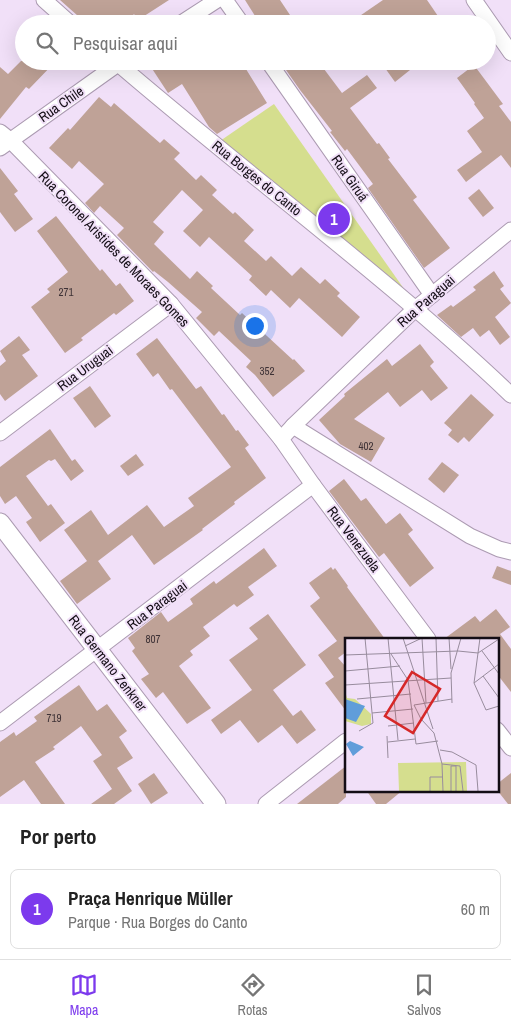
<!DOCTYPE html>
<html lang="pt">
<head>
<meta charset="utf-8">
<style>
	:root { --surface:#fff; --page:#f2f2f2; --text:#222; --muted:#767676; --line:#e0e0e0; --accent:#7c3aed }
	body { margin:0; font-family:"Archivo Narrow",sans-serif; background:var(--page); color:var(--text) }
	.you { position:absolute; left:254px; top:325px; width:18px; height:18px; margin:-12px; border:4px solid #fff; border-radius:50%; background:#1a73e8; box-shadow:0 0 0 8px #1a73e833 }
	.badge { display:grid; place-items:center; width:32px; height:32px; border-radius:50%; background:var(--accent); color:#fff; font-size:16px; font-weight:700 }
	.pin { position:absolute; translate:-50% -50%; border:2px solid #fff; box-shadow:0 1px 5px #0006 }
	.list { margin:0; padding:0; list-style:none }
	h2 { display:flex; justify-content:space-between; align-items:center; height:65px; margin:0; padding:0 20px; font-size:21px }
	h2 small { font-size:16px; font-weight:400; color:var(--muted) }
	.list li { display:grid; grid-template-columns:32px 1fr auto; gap:15px; align-items:center; box-sizing:border-box; height:80px; margin:0 10px 10px; padding:0 10px; border:1px solid var(--line); border-radius:8px }
	.list b { display:block; font-size:19px; white-space:nowrap }
	.list p { margin:0; font-size:16px; white-space:nowrap; color:var(--muted) }
	.list em { font-size:16px; font-style:normal; color:var(--muted) }
	.icon { flex:none; width:28px; height:28px; fill:none; stroke:currentColor; stroke-width:2; stroke-linecap:round; stroke-linejoin:round }
	.map { position:relative; flex:none; width:511px; height:804px; overflow:hidden }
	.search { position:absolute; background:var(--surface); box-shadow:0 5px 20px #0002; left:15px; right:15px; top:15px; height:55px; display:flex; align-items:center; gap:12px; box-sizing:border-box; padding:0 18px; border-radius:28px; color:var(--muted); font-size:19px }
	.sheet { height:155px; background:var(--surface) }
	nav { display:flex; justify-content:space-around; align-items:center; box-sizing:border-box; height:70px; border-top:1px solid var(--line); background:var(--surface); font-size:14px; color:var(--muted) }
	nav a { display:grid; justify-items:center; gap:2px }
	nav .on { color:var(--accent) }
	.map>svg:first-child { display:block }
</style>
</head>
<body>
<div class="map">
<svg width="511" height="804" viewBox="0 0 511 804">
	<rect width="100%" height="100%" fill="#f1e0f8"/>
	<polygon fill="#d5de8e" points="274,104 409,296 220,141"/>
	<g fill="#bfa297">
		<polygon points="60,0 169,0 138,20 134,14 126,24 87,24"/>
		<polygon points="245,0 280,0 296,24 260,24"/>
		<polygon points="383,0 427,0 440,19 432,24 348,24"/>
		<polygon points="21,61 56,61 29,89 26,87 0,119 0,67 8,74"/>
		<polygon points="147,61 241,61 267,103 217,134 209,127 182,84 168,93"/>
		<polygon points="283,61 318,61 342,93 367,75 377,88 350,108 377,144 379,143 390,158 388,159 417,197 413,200 450,248 424,268 368,188 373,184 347,149 345,151 330,132 332,131 300,90 286,70 288,68"/>
		<polygon points="394,61 403,61 410,70 395,82 385,68"/>
		<polygon points="474,65 503,104 499,106 511,122 511,168 501,155 466,182 457,170 482,152 467,131 484,118 474,104 475,103 457,78"/>
		<polygon points="99,97 111,107 114,103 160,143 164,139 180,153 174,159 196,180 201,175 217,190 212,195 233,214 235,212 254,230 244,241 266,261 271,256 292,276 301,267 320,284 325,279 340,293 337,296 360,317 342,337 299,298 290,308 271,290 266,296 249,280 252,276 209,237 200,247 183,231 203,210 182,190 153,222 164,232 154,244 190,279 197,271 213,286 211,288 240,315 242,313 293,360 294,359 305,371 273,397 255,375 246,367 251,361 219,331 214,336 196,318 202,312 168,282 154,271 153,272 117,235 124,228 100,206 94,213 85,203 104,184 79,161 72,169 49,148 68,128 70,130"/>
		<polygon points="0,168 18,191 14,194 33,219 15,232 0,212"/>
		<polygon points="479,189 494,208 483,217 468,198"/>
		<polygon points="56,216 91,260 100,271 102,269 116,286 120,283 134,301 116,315 114,313 81,338 83,340 65,353 31,307 50,292 47,289 68,272 37,231"/>
		<polygon points="494,271 504,286 500,289 511,303 495,317 510,337 500,345 489,330 480,337 473,328 461,337 437,315 451,305 453,307 476,290 473,287"/>
		<polygon points="19,336 30,350 22,355 38,376 5,401 0,394 0,366 6,361 0,351"/>
		<polygon points="157,338 196,389 201,386 222,415 224,414 236,431 238,430 249,445 245,448 266,478 234,502 235,504 202,529 203,530 154,565 132,535 98,561 111,579 77,604 60,581 87,561 64,530 91,510 108,535 147,505 164,527 194,506 188,498 231,467 172,389 170,390 158,373 153,377 136,354"/>
		<polygon points="420,344 434,362 430,366 448,388 431,401 422,390 400,407 388,392 354,419 385,438 371,462 340,444 319,420 345,396 344,394 387,359 392,366"/>
		<polygon points="90,386 111,416 95,428 73,398"/>
		<polygon points="471,394 494,415 469,442 464,437 458,443 448,435 452,430 444,423"/>
		<polygon points="50,429 72,461 75,459 84,471 71,481 55,459 51,461 49,460 26,476 48,506 51,504 65,523 40,542 26,522 32,518 16,496 5,504 0,496 0,467"/>
		<polygon points="136,454 144,465 128,476 120,466"/>
		<polygon points="442,462 459,475 444,493 428,479"/>
		<polygon points="344,479 361,501 366,498 386,524 400,513 413,530 408,534 434,568 410,587 384,553 379,557 329,491"/>
		<polygon points="264,548 277,566 248,587 254,595 237,607 234,604 203,627 210,636 190,651 193,655 179,666 211,708 187,724 163,692 156,698 141,679 149,674 132,651 135,648 128,638 161,612 168,622 193,604 190,599 214,581 216,584"/>
		<polygon points="497,566 511,571 511,585 492,578"/>
		<polygon points="331,567 333,570 335,568 348,586 347,587 385,639 346,639 346,652 338,658 346,667 346,711 325,683 334,677 318,655 337,641 310,606 320,598 309,583"/>
		<polygon points="496,609 510,627 500,634 511,649 511,692 497,674 497,637 494,639 444,639 475,616 480,622"/>
		<polygon points="268,614 306,665 273,690 293,716 301,710 316,730 297,744 282,725 258,743 240,720 221,734 211,720 252,690 229,660 258,639 249,628"/>
		<polygon points="79,685 97,711 107,704 127,731 119,737 133,758 117,768 132,791 114,804 91,804 112,789 93,761 102,755 81,726 53,747 55,749 35,762 65,804 41,804 24,780 0,797 0,742 14,732 16,736 37,721 34,717"/>
		<polygon points="346,766 346,797 338,804 297,804"/>
		<polygon points="154,773 168,793 151,804 138,784"/>
		<polygon points="511,773 511,804 508,804 497,790 497,784"/>
		<polygon points="366,790 403,790 386,804 376,804"/>
	</g>
	<g fill="none" stroke-linecap="round" stroke-linejoin="round">
		<defs>
			<g id="minor">
				<polyline points="44,0 71,24"/>
				<polyline points="225,0 242,24"/>
				<polyline points="474,0 511,53"/>
				<polyline points="180,24 217,0"/>
				<path d="M115 61C246 174 386 276 511 395"/>
				<polyline points="268,61 432,295"/>
				<polyline points="0,132 10,140 171,304 281,439 313,485 428,639"/>
				<polyline points="0,148 122,61"/>
				<polyline points="293,426 470,536 499,549 511,552"/>
				<polyline points="0,433 171,304"/>
				<polyline points="281,439 293,426 415,309 511,230"/>
				<polyline points="0,723 313,485"/>
				<polyline points="497,730 511,748"/>
				<polyline points="266,804 346,741"/>
			</g>
			<polyline id="tertiary" points="0,523 216,804"/>
		</defs>
		<use href="#minor" stroke="#ac9bb2" stroke-width="17"/>
		<use href="#tertiary" stroke="#ac9bb2" stroke-width="21"/>
		<use href="#minor" stroke="#fff" stroke-width="15"/>
		<use href="#tertiary" stroke="#fff" stroke-width="19"/>
	</g>
	<g text-anchor="middle" dominant-baseline="central" stroke-width="4" stroke-linejoin="round" paint-order="stroke">
		<g font-size="11" fill="#3e3236">
			<text x="66" y="292">271</text>
			<text x="267" y="371">352</text>
			<text x="366" y="446">402</text>
			<text x="153" y="639">807</text>
			<text x="54" y="718">719</text>
		</g>
		<g font-size="14" fill="#130d15" stroke="#f1e0f8">
			<text transform="translate(61 104) rotate(-35)">Rua Chile</text>
			<text transform="translate(257 178) rotate(39)">Rua Borges do Canto</text>
			<text transform="translate(350 178) rotate(55)">Rua Giruá</text>
			<text transform="translate(114 249) rotate(46)">Rua Coronel Aristides de Moraes Gomes</text>
			<text transform="translate(426 301) rotate(-41)">Rua Paraguai</text>
			<text transform="translate(85 368) rotate(-37)">Rua Uruguai</text>
			<text transform="translate(354 539) rotate(53)">Rua Venezuela</text>
			<text transform="translate(157 605) rotate(-37)">Rua Paraguai</text>
			<text transform="translate(108 663) rotate(52)">Rua Germano Zenkner</text>
		</g>
	</g>
	<g transform="translate(345 638)">
		<rect width="154" height="154" fill="#f1e0f8"/>
		<path d="M0 53 2 60 10 61 26 76V86L17 88 0 83ZM121 124 122 153H54L53 125Z" fill="#d5de8e"/>
		<path d="M0 61 20 68 11 84 0 80ZM5 103 19 109 8 118 1 106Z" fill="#609dda"/>
		<path fill="none" stroke="#988c9d" stroke-width="1" d="M43 0 53 102M58 0 88 91M77 0 81 65M91 0 93 63M104 0 106 31M135 0 129 45 141 72 154 68M60 8 77 0M137 13 154 36M46 16 63 42 71 106 93 103M0 17 113 13 133 15 154 1M0 33 55 28M138 38 154 60M129 45 154 26M0 47 106 40M12 61 66 56M107 65 106 35 116 0M69 67 76 81 89 95 97 126 115 128 118 153M69 67 107 61M27 75 68 71M43 88 69 85M14 93 28 85 20 0M42 98 43 120M43 104 70 101M95 112 107 114 131 127 133 153M97 126 98 153M85 153V139H98M106 153V128H111V153"/>
		<path fill="#d62828" fill-opacity="0.15" stroke="#d62828" stroke-width="2.5" d="M67 34 95 51 68 95 40 78Z"/>
		<rect width="154" height="154" fill="none" stroke="#130d15" stroke-width="2.5"/>
	</g>
</svg>
<div class="you"></div>
<div class="pin badge" style="left:334px;top:219px">1</div>
<div class="search"><svg class="icon" aria-label="search" viewBox="0 0 24 24"><circle cx="10" cy="10" r="6"/><path d="M15 15l6 6"/></svg>Pesquisar aqui</div>
</div>
<section class="sheet">
<h2>Por perto<small></small></h2>
<ul class="list">
<li><span class="badge">1</span><div><b>Praça Henrique Müller</b><p>Parque · Rua Borges do Canto</p></div><em>60 m</em></li>
</ul>
</section>
<nav>
<a class="on"><svg class="icon" aria-label="map" viewBox="0 0 24 24"><path d="M3 6l6-2 6 2 6-2v14l-6 2-6-2-6 2zM9 4v14M15 6v14"/></svg>Mapa</a>
<a><svg class="icon" aria-label="directions" viewBox="0 0 24 24"><path d="M12 3l9 9-9 9-9-9zM9 14v-3h6M13 9l2 2-2 2"/></svg>Rotas</a>
<a><svg class="icon" aria-label="saved" viewBox="0 0 24 24"><path d="M7 4h10v16l-5-4-5 4z"/></svg>Salvos</a>
</nav>
</body>
</html>
